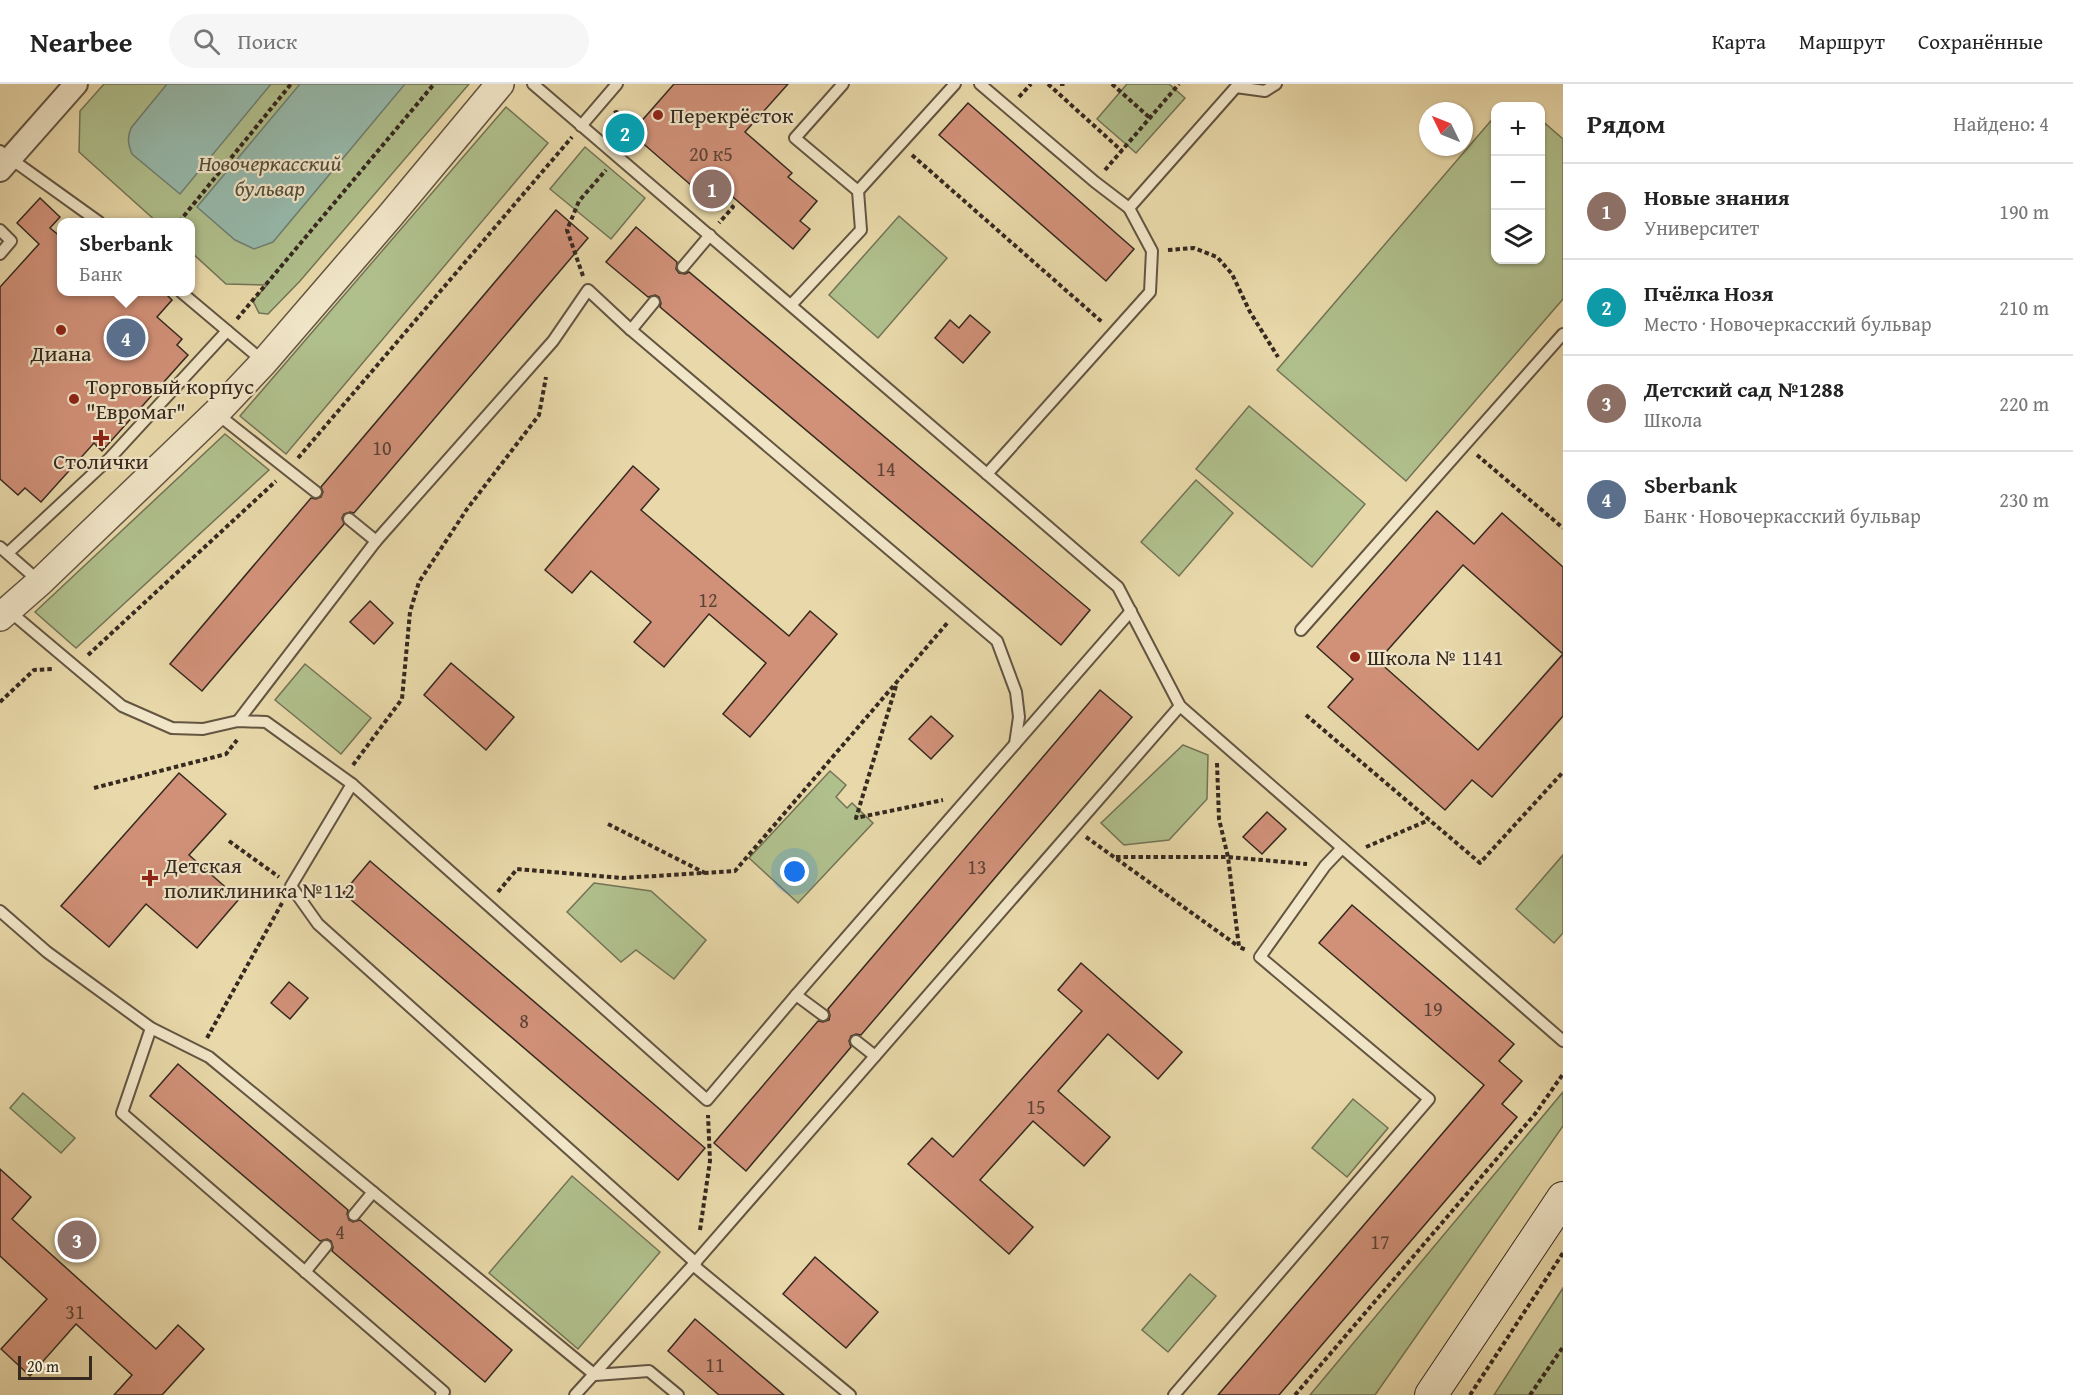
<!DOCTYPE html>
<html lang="ru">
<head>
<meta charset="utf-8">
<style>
	:root { --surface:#fff; --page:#f6f6f6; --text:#222; --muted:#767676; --line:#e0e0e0; --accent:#8f2418 }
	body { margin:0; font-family:"Gentium Book Plus",serif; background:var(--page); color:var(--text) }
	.controls { position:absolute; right:18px; top:18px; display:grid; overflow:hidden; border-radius:12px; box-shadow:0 2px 4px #0004 }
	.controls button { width:54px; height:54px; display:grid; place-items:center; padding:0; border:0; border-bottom:2px solid var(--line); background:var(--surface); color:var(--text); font:30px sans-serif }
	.compass { position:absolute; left:1419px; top:18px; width:54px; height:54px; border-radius:50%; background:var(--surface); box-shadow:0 2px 4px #0004; rotate:313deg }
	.scale { position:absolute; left:18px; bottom:15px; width:74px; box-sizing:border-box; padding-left:6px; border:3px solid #362920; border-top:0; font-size:16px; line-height:21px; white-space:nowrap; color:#362920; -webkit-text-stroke:4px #f1e6c8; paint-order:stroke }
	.you { position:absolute; left:795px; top:788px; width:21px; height:21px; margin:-15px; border:4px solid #fff; border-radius:50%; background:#1a73e8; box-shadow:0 0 0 9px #1a73e833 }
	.badge { display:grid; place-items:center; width:39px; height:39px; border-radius:50%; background:var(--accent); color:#fff; font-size:20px; font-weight:700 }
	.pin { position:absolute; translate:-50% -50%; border:3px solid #fff; box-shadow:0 2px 6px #0006 }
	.popup { position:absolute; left:57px; top:134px; width:138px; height:78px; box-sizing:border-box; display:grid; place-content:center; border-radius:12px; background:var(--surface); filter:drop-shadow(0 2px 4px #0005); font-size:20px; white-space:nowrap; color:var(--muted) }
	.popup b { font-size:22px; color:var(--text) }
	.popup::after { content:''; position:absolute; left:50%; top:100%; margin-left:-12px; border:12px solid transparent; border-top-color:var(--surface) }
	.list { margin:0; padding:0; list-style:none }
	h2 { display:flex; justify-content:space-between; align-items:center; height:78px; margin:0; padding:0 24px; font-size:26px }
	h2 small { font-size:20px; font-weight:400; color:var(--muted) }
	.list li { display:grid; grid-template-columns:39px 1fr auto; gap:18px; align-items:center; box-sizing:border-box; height:96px; padding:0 24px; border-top:2px solid var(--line) }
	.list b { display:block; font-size:22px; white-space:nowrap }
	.list p { margin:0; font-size:20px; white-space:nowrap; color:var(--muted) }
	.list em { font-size:20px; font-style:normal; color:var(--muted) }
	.icon { flex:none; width:33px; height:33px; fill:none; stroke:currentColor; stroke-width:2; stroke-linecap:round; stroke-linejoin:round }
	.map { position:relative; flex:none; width:1563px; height:1311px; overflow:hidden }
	header { display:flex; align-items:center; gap:36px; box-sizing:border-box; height:84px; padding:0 30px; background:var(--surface); border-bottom:2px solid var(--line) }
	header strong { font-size:28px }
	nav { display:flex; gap:33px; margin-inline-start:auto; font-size:21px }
	.search { width:420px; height:54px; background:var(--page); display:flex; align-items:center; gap:15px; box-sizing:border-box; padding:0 21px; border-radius:33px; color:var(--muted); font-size:22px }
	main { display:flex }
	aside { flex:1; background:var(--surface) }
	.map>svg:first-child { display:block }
</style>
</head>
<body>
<header>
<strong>Nearbee</strong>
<div class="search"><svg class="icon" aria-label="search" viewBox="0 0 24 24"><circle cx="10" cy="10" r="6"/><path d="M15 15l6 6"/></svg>Поиск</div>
<nav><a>Карта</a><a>Маршрут</a><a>Сохранённые</a></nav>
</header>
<main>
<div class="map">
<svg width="1563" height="1311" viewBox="0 0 1563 1311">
	<rect width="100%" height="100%" fill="#e9d9aa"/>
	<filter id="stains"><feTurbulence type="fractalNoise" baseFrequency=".00333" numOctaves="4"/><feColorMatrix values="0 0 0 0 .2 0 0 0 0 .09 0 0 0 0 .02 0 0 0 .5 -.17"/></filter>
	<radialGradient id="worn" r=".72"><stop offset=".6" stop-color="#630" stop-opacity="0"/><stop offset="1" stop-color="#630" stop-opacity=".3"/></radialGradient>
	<g fill="#b0c08d" stroke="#737456" stroke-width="1.5">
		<polygon points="104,0 469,0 300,197 268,230 259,229 253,217 267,201 226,200 191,168 190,138 157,138 79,68 80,27"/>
		<polygon points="1127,0 1169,0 1185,14 1136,69 1097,35"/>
		<polygon points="506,23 548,59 286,370 240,332"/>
		<polygon points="1495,32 1496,176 1540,176 1541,36 1563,55 1563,215 1406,397 1277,286"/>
		<polygon points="585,63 645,114 611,155 550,105"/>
		<polygon points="899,132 947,174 878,254 829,211"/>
		<polygon points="1249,322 1365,420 1312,483 1196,385"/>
		<polygon points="225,350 269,386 76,564 35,528"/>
		<polygon points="1196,396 1233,429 1179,492 1141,458"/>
		<polygon points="305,580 371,634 341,670 275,616"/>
		<polygon points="1183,661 1208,671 1207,715 1169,756 1124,761 1101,739"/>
		<polygon points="830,687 846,701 836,713 847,724 852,719 873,739 798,819 749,774"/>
		<polygon points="1563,771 1563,849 1554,859 1516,825"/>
		<polygon points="594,799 651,807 706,856 674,895 636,866 621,878 567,828"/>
		<polygon points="1563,1008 1563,1042 1375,1311 1310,1311"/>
		<polygon points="23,1009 75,1054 61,1069 10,1024"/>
		<polygon points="1353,1015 1388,1044 1347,1093 1312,1064"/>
		<polygon points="572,1092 660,1168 578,1265 489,1189"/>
		<polygon points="1190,1190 1216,1212 1168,1268 1142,1246"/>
		<polygon points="1563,1204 1563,1311 1494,1311"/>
	</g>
	<g fill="#97baac" stroke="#708074" stroke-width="1.5">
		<path d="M167 0H271L180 110 132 70C128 60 127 54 131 44Z"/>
		<polygon points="300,0 405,0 273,158 254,165 235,156 197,123"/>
	</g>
	<g fill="#d19179" stroke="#362920" stroke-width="1.5">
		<polygon points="674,0 788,0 745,48 792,89 788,93 817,117 800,137 810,145 793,165 719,101 707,115 631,49"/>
		<polygon points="968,19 1134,165 1106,197 939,51"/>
		<polygon points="40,114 60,133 50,144 62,154 62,207 163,207 172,216 157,233 182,255 177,261 188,271 102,367 94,359 41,418 25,404 18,411 0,395 0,203 39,160 17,139"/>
		<polygon points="556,126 588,154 354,429 350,428 344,430 342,434 344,440 202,607 170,580 311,414 316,415 321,413 323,408 321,403"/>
		<polygon points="636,143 677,178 676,185 679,189 685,190 689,188 1090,526 1061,561 660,223 661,219 659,213 655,211 648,213 606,178"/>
		<polygon points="970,231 990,248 963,279 935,254 950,236 959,244"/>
		<polygon points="633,382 659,405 641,426 789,552 810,527 837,550 750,653 723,630 766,579 709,530 664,583 634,558 651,538 591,487 572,509 545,486"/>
		<polygon points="1437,427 1474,460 1502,429 1563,483 1563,570 1463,481 1378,577 1478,666 1563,570 1563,632 1492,713 1472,696 1445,726 1328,623 1353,595 1317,563"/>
		<polygon points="370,517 393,539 374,560 350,538"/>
		<polygon points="451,579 514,633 486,666 424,611"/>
		<polygon points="1100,606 1132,633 861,951 856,950 851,952 849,957 851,963 746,1087 714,1059 818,937 823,938 829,936 830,931 828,925"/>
		<polygon points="931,632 953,652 931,675 909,655"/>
		<polygon points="179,689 226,730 189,771 239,815 197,864 146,820 109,863 61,822"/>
		<polygon points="1267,728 1286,745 1262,770 1243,753"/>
		<polygon points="370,777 705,1064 678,1096 343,809"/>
		<polygon points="1352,821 1514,960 1499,977 1522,997 1502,1020 1517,1033 1279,1311 1218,1311 1484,1001 1319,859"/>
		<polygon points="1081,879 1182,968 1158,995 1108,950 1058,1007 1110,1053 1084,1082 1033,1037 980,1096 1033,1143 1009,1170 908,1080 932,1054 953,1073 1082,927 1058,906"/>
		<polygon points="289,898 308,914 290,935 271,919"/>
		<polygon points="178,980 348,1126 347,1130 349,1136 353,1138 360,1136 512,1266 485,1298 332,1167 333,1163 331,1157 327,1155 320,1157 150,1012"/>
		<polygon points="0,1085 31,1113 12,1135 156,1265 178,1241 204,1265 162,1311 114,1311 132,1291 76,1240 30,1292 1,1265 47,1215 0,1172"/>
		<polygon points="815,1173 878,1228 846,1264 783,1210"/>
		<polygon points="695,1235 784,1311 719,1311 668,1267"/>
	</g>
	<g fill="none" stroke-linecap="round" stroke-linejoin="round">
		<defs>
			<g id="service">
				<polyline points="533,0 987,390"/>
				<polyline points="980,0 1095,98 1129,124"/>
				<polyline points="1276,0 1265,7 1236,3 1129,124 1152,167 1150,208 987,390 1118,503 1180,622 1563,957"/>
				<polyline points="581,42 617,0"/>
				<polyline points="0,67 99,138"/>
				<polyline points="858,107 955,0"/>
				<polyline points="0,146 11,157 0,170"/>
				<polyline points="683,183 710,151"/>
				<polyline points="181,208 263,277"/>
				<polyline points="791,221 861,146 858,107 795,54 843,0"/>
				<polyline points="631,246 654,218"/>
				<polyline points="216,329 316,408"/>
				<polyline points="349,435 376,457"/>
				<polyline points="0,463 40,498"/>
				<polyline points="8,469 110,374 227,247"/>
				<polyline points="8,526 122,622 172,644 203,645 238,637 266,638 352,700 707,1016 796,911 1131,527"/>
				<polyline points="1301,546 1563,250"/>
				<polyline points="238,637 376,457 553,257 588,206 631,246 997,557 1016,608 1019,633 1015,660"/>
				<polyline points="352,700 291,802 318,840 696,1179"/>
				<polyline points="0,827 47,868 151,944 209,973 595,1291 649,1287 678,1311"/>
				<polyline points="796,911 823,931"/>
				<polyline points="151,944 122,1029 444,1308 441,1311"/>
				<polyline points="856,957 875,972"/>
				<polyline points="354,1131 373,1108"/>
				<polyline points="693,1181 1180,622"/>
				<polyline points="305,1188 326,1162"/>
				<polyline points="575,1311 693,1181 850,1311"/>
				<polyline points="1174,1311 1429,1015 1260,873 1325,782 1342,764"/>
			</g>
			<polyline id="minor" points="0,86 76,0"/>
			<polyline id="tertiary" points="0,533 40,498 216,329 264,278 390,132 500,0"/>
			<polyline id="secondary" points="1431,1311 1563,1114"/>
		</defs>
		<use href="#service" stroke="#635542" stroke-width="14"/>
		<use href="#minor" stroke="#635542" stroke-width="26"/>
		<use href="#tertiary" stroke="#635542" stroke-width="30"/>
		<use href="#secondary" stroke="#362920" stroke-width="34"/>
		<g stroke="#362920" stroke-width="4" stroke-dasharray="4.5 3" stroke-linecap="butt">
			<polyline points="1048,0 1122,67"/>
			<polyline points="1060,0 1067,0"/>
			<polyline points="1112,0 1150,34"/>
			<polyline points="1019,13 1031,0"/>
			<polyline points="614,29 616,28 641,37"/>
			<polyline points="617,49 617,27"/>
			<polyline points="912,71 1102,238"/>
			<polyline points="1105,86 1179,0"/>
			<polyline points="714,107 733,123 719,139"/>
			<polyline points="179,138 291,0"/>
			<polyline points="1168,166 1194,164 1217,173 1232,190 1250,228 1278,273"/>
			<polyline points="583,192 567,146 579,117 606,86"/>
			<polyline points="237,235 434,0"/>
			<polyline points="1477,371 1563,444"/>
			<polyline points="298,374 572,53"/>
			<polyline points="88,571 276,397"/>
			<polyline points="896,602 856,734 943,716"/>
			<polyline points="0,618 34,586 52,585"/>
			<polyline points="1306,631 1480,779 1563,688"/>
			<polyline points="1217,679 1219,735 1228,773 1239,863 1246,866"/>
			<polyline points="353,681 402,615 410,528 419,498 467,425 539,331 546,293"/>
			<polyline points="94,704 226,670 237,656"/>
			<polyline points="608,740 705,789"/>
			<polyline points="1086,753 1238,862"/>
			<polyline points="229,757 279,793"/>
			<polyline points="1366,763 1429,736"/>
			<polyline points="1116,773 1228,773 1307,780"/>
			<polyline points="498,808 517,785 622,794 735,787 949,537"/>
			<polyline points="207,954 282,819"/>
			<polyline points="700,1146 710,1077 708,1031"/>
			<polyline points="1295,1311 1535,1030 1563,990"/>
			<polyline points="1470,1311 1563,1169"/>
			<polyline points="1530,1311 1563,1263"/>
		</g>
		<use href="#service" stroke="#f1e6c8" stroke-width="10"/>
		<use href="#minor" stroke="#f1e6c8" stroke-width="22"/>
		<use href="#tertiary" stroke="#f1e6c8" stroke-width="27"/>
		<use href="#secondary" stroke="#f1e6c8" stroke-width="32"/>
	</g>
	<g fill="#8f2418" stroke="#f1e6c8" stroke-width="2">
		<circle cx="658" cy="31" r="6"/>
		<circle cx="61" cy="246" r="6"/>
		<circle cx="74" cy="315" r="6"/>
		<path d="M98 345h6v6h6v6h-6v6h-6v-6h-6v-6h6z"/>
		<circle cx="1355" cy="573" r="6"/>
		<path d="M147 785h6v6h6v6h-6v6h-6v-6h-6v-6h6z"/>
	</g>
	<g text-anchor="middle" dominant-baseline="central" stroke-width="4.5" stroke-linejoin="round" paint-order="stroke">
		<g font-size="20" fill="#5d4336">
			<text x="711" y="69">20 к5</text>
			<text x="382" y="363">10</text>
			<text x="886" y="384">14</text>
			<text x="708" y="515">12</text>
			<text x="977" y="782">13</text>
			<text x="1433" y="924">19</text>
			<text x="524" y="936">8</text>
			<text x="1036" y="1022">15</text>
			<text x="340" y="1147">4</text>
			<text x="1380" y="1157">17</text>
			<text x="75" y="1227">31</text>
			<text x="715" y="1280">11</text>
		</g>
		<g font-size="22" fill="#362920" stroke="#f1e6c8" text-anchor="start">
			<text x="670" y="31">Перекрёсток</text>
			<text x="61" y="269" text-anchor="middle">Диана</text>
			<text x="86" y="302">Торговый корпус<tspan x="86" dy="25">"Евромаг"</tspan></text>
			<text x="101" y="377" text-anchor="middle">Столички</text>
			<text x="1367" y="573">Школа № 1141</text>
			<text x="164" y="781">Детская<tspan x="164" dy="25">поликлиника №112</tspan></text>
		</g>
		<g font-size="22" font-style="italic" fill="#544f3b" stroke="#f1e6c8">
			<text x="270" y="79">Новочеркасский<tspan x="270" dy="25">бульвар</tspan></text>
		</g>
	</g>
	<rect width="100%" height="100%" filter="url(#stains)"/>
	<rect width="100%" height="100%" fill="url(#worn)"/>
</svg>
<div class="controls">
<button>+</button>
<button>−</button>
<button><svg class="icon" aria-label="layers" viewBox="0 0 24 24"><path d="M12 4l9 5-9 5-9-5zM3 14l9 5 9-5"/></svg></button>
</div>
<svg class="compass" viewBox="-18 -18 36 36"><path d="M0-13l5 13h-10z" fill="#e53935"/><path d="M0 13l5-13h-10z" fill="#767676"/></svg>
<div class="scale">20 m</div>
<div class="you"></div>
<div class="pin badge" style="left:712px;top:105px;background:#8d6e63">1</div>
<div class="pin badge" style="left:625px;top:49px;background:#0f9aa8">2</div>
<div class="pin badge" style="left:77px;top:1156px;background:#8d6e63">3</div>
<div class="pin badge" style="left:126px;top:254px;background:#5c6f8a">4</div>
<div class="popup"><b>Sberbank</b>Банк</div>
</div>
<aside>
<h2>Рядом<small>Найдено: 4</small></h2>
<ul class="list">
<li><span class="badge" style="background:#8d6e63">1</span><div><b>Новые знания</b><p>Университет</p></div><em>190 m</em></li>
<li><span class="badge" style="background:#0f9aa8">2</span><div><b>Пчёлка Нозя</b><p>Место · Новочеркасский бульвар</p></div><em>210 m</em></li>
<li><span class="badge" style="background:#8d6e63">3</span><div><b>Детский сад №1288</b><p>Школа</p></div><em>220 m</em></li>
<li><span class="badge" style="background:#5c6f8a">4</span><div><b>Sberbank</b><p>Банк · Новочеркасский бульвар</p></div><em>230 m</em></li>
</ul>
</aside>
</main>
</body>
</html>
